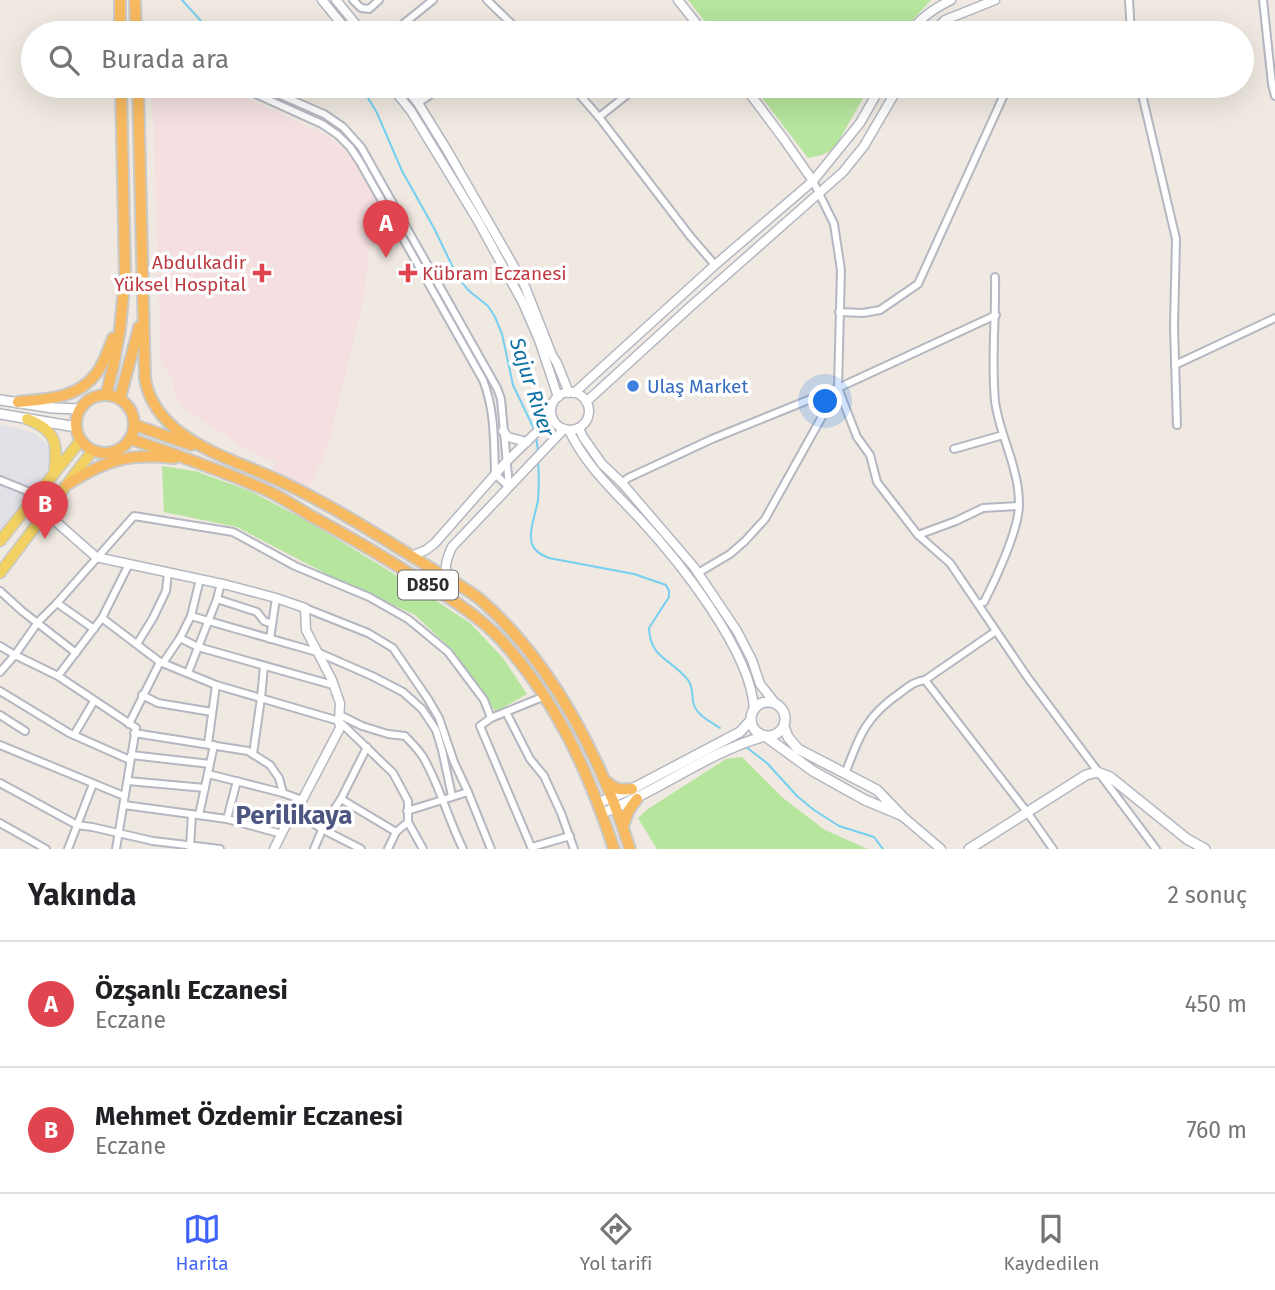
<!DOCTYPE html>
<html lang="tr">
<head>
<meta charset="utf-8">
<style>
	:root { --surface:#fff; --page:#f2f2f2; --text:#202124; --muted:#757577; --line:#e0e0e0; --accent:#4264fb }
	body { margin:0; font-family:"Fira Sans",sans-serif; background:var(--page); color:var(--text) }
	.you { position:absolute; left:826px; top:402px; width:24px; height:24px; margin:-18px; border:5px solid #fff; border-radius:50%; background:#1a73e8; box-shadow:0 0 0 10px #1a73e833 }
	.badge { display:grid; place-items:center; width:46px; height:46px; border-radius:50%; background:var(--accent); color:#fff; font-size:23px; font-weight:700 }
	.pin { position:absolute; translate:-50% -58px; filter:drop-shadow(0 2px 4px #0008) }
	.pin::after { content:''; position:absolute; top:37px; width:24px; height:21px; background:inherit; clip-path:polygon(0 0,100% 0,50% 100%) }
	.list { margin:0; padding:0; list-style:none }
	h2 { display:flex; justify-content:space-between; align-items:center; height:91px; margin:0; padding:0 28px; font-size:30px }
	h2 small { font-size:23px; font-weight:400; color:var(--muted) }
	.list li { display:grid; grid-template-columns:46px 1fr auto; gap:21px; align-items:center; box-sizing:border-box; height:126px; padding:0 28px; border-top:2px solid var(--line) }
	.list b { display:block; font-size:26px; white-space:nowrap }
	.list p { margin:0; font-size:23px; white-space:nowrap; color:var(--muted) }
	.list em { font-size:23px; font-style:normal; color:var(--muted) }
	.icon { flex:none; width:38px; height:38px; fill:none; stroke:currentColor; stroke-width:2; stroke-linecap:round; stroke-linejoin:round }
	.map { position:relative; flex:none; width:1275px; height:849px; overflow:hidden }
	.search { position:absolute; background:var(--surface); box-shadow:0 7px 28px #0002; left:21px; right:21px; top:21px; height:77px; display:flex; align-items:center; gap:18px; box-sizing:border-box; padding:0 24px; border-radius:38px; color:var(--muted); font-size:26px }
	.sheet { height:343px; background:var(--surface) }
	nav { display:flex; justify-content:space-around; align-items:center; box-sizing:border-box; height:98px; border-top:2px solid var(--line); background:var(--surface); font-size:19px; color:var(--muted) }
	nav a { display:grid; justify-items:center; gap:4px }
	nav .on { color:var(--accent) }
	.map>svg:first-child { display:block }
</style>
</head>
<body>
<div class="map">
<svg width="1275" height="849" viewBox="0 0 1275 849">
	<rect width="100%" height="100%" fill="#efe9e1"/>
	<polygon fill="#e3e1e8" points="0,424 35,433 53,450 53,468 0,541"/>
	<polygon fill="#f5dfe0" points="152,86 219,86 330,137 347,151 361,169 391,224 369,249 364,298 328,447 309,488 272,470 276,462 244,448 184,409 175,395 171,376 161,364"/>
	<g fill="#b6e59e">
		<polygon points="688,0 931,0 901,33 714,33"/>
		<polygon points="753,86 870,86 834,149 822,155 808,158"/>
		<polygon points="162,466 195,471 250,491 311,523 412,585 470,623 503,658 527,694 496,712 447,645 415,615 340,581 237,527 164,512"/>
		<polygon points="742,757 783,798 825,830 868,849 657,849 638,818 648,809 726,759"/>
	</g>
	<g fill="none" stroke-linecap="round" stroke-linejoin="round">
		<g stroke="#75cff0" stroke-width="2">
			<polyline points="182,0 212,33"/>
			<polyline points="356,86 368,98 377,113 402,171 434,228 457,276 468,290 488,306 495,317 502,334 513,385 535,431"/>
			<polyline points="536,436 538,451"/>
			<path d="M538 460C539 473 539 487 538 500 536 513 528 531 532 544 535 552 542 555 549 558L634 574 666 585 669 591V597L649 628C650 659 672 659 688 680 693 687 692 693 693 701 695 715 710 721 720 728"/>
			<polyline points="746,747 767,763 797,796 814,810 839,826 874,837 883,849"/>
		</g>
		<defs>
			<g id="minor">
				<polyline points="353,0 361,8 369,9 379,0"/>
				<polyline points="487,0 521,33"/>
				<polyline points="1129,0 1131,33"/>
				<polyline points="1263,0 1272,84 1275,96"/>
				<polyline points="392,33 433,0"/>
				<path d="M238 86 322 124 338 135 350 147 360 162 483 380C495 410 494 442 495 474L509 487"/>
				<polyline points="260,86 324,114 343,127 361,147 497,388 501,399 509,487"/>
				<polyline points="572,86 599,117 690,236 715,265"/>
				<polyline points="1140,86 1176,239 1174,327 1177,425"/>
				<polyline points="418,103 443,86"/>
				<polyline points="599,117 638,86"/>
				<polyline points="839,312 863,313 880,310 918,284 1008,86"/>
				<polyline points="1175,365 1275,318"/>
				<polyline points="838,388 857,437 870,455 877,482 918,535 950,563 1028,678 1156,849"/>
				<polyline points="954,449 1003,435"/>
				<polyline points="0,480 37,495"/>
				<polyline points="622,483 628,478 712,439 838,388 996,315"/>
				<polyline points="918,535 956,521 983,508 1019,506"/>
				<polyline points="698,573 730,554 745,541 765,519 838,388 841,270 834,224 813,181"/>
				<polyline points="0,591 22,611 76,653"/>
				<polyline points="217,599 257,612 264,621 272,624"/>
				<polyline points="57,603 94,629"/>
				<path d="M978 604 984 602C996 579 1018 531 1019 506 1019 496 1018 484 1015 474 1010 450 998 426 995 401 991 360 996 319 995 277"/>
				<polyline points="305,608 368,633 393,648 428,699 439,718 454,762 468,792 491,849"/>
				<polyline points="191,616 317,652 372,676 403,692 422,709 436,730 442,750 452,796"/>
				<polyline points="102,618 160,662 216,685 339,721 393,773 408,801 408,822 423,849"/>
				<polyline points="180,638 198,647 333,685"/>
				<polyline points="270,639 276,598"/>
				<polyline points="137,644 153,618 166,591 168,572"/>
				<polyline points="0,646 15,655 58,676 136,728 116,849"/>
				<polyline points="163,663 180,638 191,616 200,579"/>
				<polyline points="0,672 15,655 38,622 57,603 134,516 233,532 295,566 369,597 408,619 448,652 484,700 491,718 545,696"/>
				<polyline points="188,673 217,599 221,583"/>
				<polyline points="58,676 102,618 129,564"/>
				<polyline points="925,680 996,631"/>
				<polyline points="0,691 69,733 130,760"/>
				<polyline points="142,695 158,703 212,712"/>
				<polyline points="506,712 530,759 544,776 561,813 574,849"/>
				<polyline points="0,715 25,731"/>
				<path d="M340 715 362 726 388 734 405 736C411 742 418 749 423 757 440 786 448 819 463 849"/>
				<polyline points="491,718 480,726 532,849"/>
				<polyline points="129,724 160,662"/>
				<polyline points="134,733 248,751 270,765 279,778 283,793 302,800"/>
				<polyline points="74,735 94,701"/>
				<polyline points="208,744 216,685"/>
				<polyline points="0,745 124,796"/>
				<polyline points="253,754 261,698 264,666"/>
				<polyline points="131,755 210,764"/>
				<polyline points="208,774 283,793"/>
				<path d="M845 774C859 736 866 716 900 693 908 687 915 681 925 680L1027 812 1053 849"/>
				<polyline points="128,781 205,788"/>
				<polyline points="0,783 77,825 92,827 153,841 220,849"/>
				<polyline points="341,799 396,832"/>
				<polyline points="124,805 227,819 282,834"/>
				<polyline points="407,811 468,792"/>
				<polyline points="296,812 322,829 361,849"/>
				<polyline points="199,815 214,745"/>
				<polyline points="227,819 237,781"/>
				<polyline points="0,823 46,849"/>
				<polyline points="190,847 192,814"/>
				<polyline points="532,847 570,836"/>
				<polyline points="68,849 93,784"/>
				<polyline points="314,849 325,823 341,799 367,747"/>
				<polyline points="388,849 396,832 408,822"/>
			</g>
			<g id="tertiary">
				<polyline points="322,0 349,33"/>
				<polyline points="336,0 363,33"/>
				<polyline points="678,0 704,33"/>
				<path d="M910 33C919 18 935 8 951 0"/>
				<polyline points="932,33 945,20 995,0"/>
				<polyline points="391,86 411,111 478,221 523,303 539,340 558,397"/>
				<polyline points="404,86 418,103 447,150 524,284 552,355 557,363 569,393"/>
				<polyline points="744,86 783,138 813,181"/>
				<circle cx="570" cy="411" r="19"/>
				<polyline points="574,393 715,265 813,181 860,123 881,86"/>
				<polyline points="586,402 690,307 843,172 864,146 899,86"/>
				<polyline points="579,428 583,437 602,464 622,483 694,567 737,631 752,660 760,684 775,703"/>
				<path d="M569 430C585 465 614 491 639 518 679 561 751 651 754 709"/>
				<polyline points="503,431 508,437 527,442"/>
				<polyline points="46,513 96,557 227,585 276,598 305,608 306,630 332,680 340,703 339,721 340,728 296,812 290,817 274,849"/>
				<polyline points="411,556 426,550 435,543 506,462 552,417"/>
				<path d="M447 579C444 566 447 558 452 547L564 429"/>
				<polyline points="901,815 941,849"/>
			</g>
			<g id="secondary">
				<polyline points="0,400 53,408 80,409"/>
				<polyline points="0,414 76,427"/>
				<circle cx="768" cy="719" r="17"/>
				<polyline points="598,803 632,789 740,732 751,720"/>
				<path d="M602 813C658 792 707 752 765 736L813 771 865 800 901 815 877 790 798 749 788 737 784 727"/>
				<polyline points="969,849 1086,775 1097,772 1110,777 1187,839 1205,849"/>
			</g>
			<g id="primary">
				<path d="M27 419C57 431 58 443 54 474"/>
				<polyline points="0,541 81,440"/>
				<polyline points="0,573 93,450"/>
			</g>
			<g id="trunk">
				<polyline points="120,0 120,33"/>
				<polyline points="135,0 136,33"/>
				<path d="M138 86 145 379C149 402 163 420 182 434 212 456 249 466 282 482 333 506 381 537 429 567 446 578 467 588 482 601 553 664 602 760 630 849"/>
				<circle cx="105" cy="424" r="29"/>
				<polyline points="106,395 114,363 120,329 125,275 121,86"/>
				<polyline points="120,398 139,327"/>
				<path d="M18 402C46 399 77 399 96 374 104 364 108 350 113 338"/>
				<polyline points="135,425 191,445"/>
				<path d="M131 439C178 456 225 471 270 492 284 499 298 508 311 516 344 534 376 552 407 572 439 592 476 612 502 641 556 700 589 773 614 849"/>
				<path d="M68 484C106 460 129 453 174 458"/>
				<path d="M607 782C615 790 621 790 632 789"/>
				<polyline points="623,826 629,810 637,799"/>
			</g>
		</defs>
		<use href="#minor" stroke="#b4b7c1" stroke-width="10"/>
		<use href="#tertiary" stroke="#b4b7c1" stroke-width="11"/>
		<use href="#secondary" stroke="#b4b7c1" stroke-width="12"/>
		<use href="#primary" stroke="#c9c9c9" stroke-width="13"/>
		<use href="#trunk" stroke="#c9c9c9" stroke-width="14"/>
		<use href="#minor" stroke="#fff" stroke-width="6"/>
		<use href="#tertiary" stroke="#fff" stroke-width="8"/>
		<use href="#secondary" stroke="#fff" stroke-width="9"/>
		<use href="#primary" stroke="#f2d163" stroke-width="10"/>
		<use href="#trunk" stroke="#f8ba60" stroke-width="10"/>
	</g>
	<g fill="#e0444e" stroke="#fff" stroke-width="2.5">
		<path d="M258.5 262.5h7v7h7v7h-7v7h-7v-7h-7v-7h7z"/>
		<path d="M404.5 262.5h7v7h7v7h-7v7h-7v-7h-7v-7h7z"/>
	</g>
	<circle fill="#3f7fe0" stroke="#fff" stroke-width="2.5" cx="633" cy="386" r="7"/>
	<g text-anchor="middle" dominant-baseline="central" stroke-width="7" stroke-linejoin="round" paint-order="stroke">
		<rect fill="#fff" stroke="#6d6d6d" stroke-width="2" x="398" y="570.5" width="60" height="29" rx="5"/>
		<g font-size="18" font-weight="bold" fill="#2e2e2e">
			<text x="428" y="585">D850</text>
		</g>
		<g font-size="19" fill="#be3a42" stroke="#fff" text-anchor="end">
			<text x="246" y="262">Abdulkadir<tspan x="246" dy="22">Yüksel Hospital</tspan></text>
			<text x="422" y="273" text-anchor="start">Kübram Eczanesi</text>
		</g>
		<g font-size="19" fill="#366cbe" stroke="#fff" text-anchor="start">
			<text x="647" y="386">Ulaş Market</text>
		</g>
		<g font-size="21" font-style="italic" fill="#0d6fa3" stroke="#fff">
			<text transform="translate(532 387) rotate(72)">Sajur River</text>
		</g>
		<g font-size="26" font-weight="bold" fill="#4d5680" stroke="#fff">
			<text x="294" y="815">Perilikaya</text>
		</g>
	</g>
</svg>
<div class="you"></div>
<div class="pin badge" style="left:386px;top:258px;background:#e0444e">A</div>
<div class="pin badge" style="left:45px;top:539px;background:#e0444e">B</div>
<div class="search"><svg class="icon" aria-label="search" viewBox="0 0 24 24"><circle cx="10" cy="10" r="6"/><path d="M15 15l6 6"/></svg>Burada ara</div>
</div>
<section class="sheet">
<h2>Yakında<small>2 sonuç</small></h2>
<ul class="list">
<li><span class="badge" style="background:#e0444e">A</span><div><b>Özşanlı Eczanesi</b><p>Eczane</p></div><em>450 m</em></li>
<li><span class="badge" style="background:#e0444e">B</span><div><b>Mehmet Özdemir Eczanesi</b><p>Eczane</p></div><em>760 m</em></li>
</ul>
</section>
<nav>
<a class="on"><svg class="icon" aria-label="map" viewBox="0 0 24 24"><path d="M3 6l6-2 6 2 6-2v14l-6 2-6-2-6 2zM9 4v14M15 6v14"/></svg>Harita</a>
<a><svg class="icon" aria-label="directions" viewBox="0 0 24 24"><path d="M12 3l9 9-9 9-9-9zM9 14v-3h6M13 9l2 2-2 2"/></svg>Yol tarifi</a>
<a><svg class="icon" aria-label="saved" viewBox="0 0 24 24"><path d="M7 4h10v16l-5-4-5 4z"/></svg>Kaydedilen</a>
</nav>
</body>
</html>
